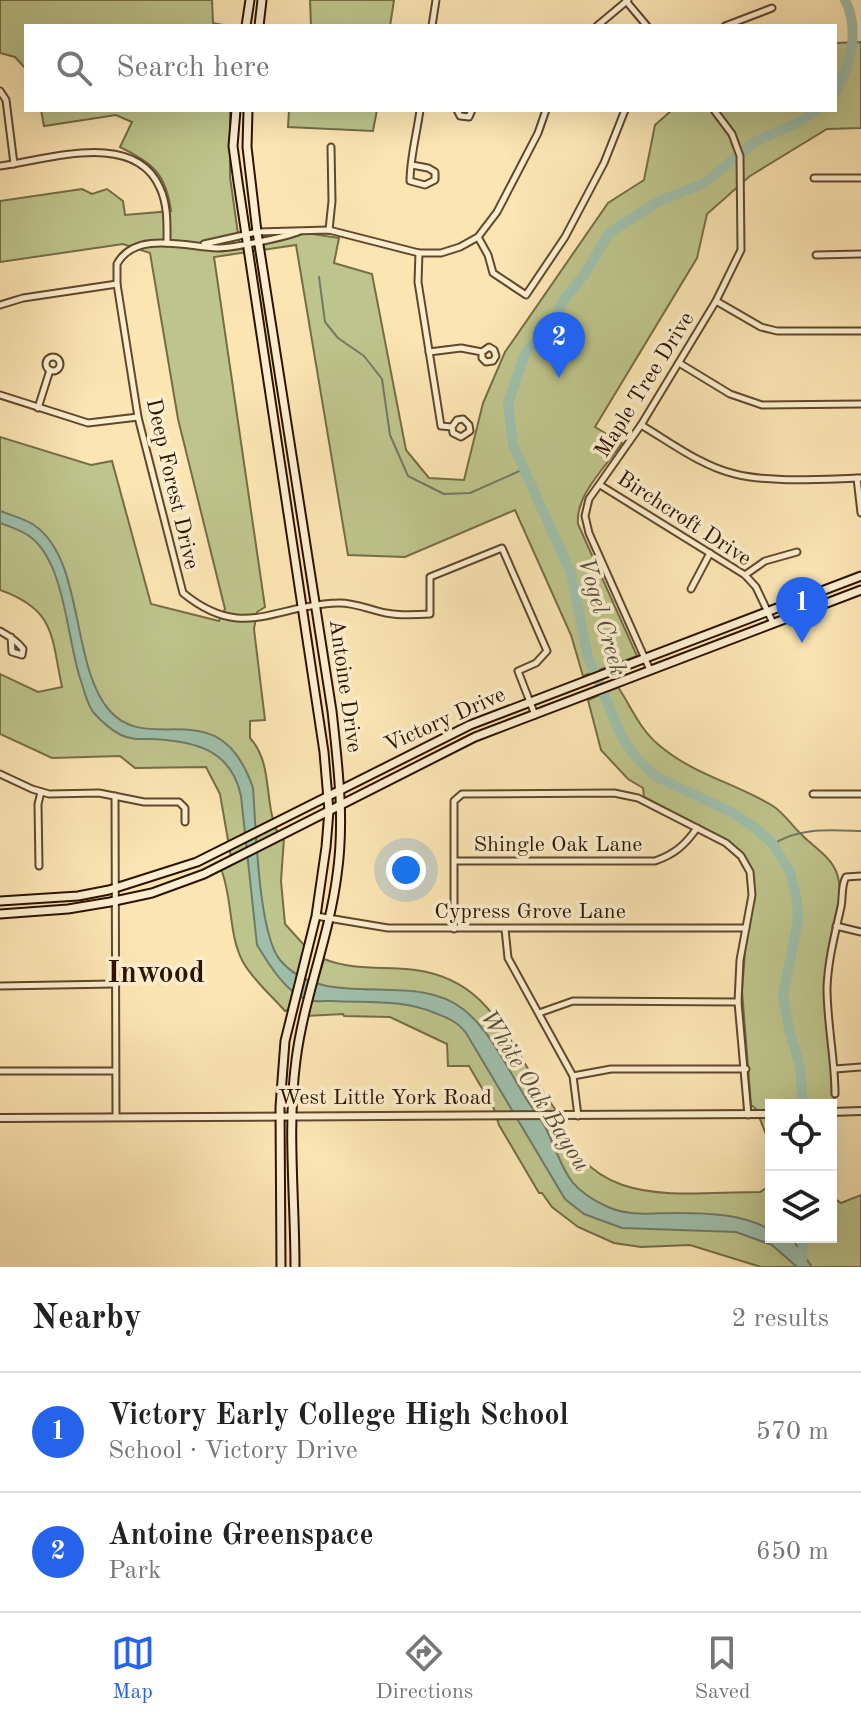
<!DOCTYPE html>
<html lang="en">
<head>
<meta charset="utf-8">
<style>
	:root { --surface:#fff; --page:#f6f6f6; --text:#222; --muted:#767676; --line:#e0e0e0; --accent:#2563eb }
	body { margin:0; font-family:"Old Standard TT",serif; background:var(--page); color:var(--text) }
	.controls { position:absolute; right:24px; bottom:24px; display:grid; overflow:hidden; border-radius:0px; box-shadow:0 8px 32px #0002 }
	.controls button { width:72px; height:72px; display:grid; place-items:center; padding:0; border:0; border-bottom:2px solid var(--line); background:var(--surface); color:var(--text); font:40px sans-serif }
	.you { position:absolute; left:406px; top:870px; width:28px; height:28px; margin:-20px; border:6px solid #fff; border-radius:50%; background:#1a73e8; box-shadow:0 0 0 12px #1a73e833 }
	.badge { display:grid; place-items:center; width:52px; height:52px; border-radius:50%; background:var(--accent); color:#fff; font-size:26px; font-weight:700 }
	.pin { position:absolute; translate:-50% -66px; filter:drop-shadow(0 2px 4px #0008) }
	.pin::after { content:''; position:absolute; top:42px; width:28px; height:24px; background:inherit; clip-path:polygon(0 0,100% 0,50% 100%) }
	.list { margin:0; padding:0; list-style:none }
	h2 { display:flex; justify-content:space-between; align-items:center; height:104px; margin:0; padding:0 32px; font-size:34px }
	h2 small { font-size:26px; font-weight:400; color:var(--muted) }
	.list li { display:grid; grid-template-columns:52px 1fr auto; gap:24px; align-items:center; box-sizing:border-box; height:120px; padding:0 32px; border-top:2px solid var(--line) }
	.list b { display:block; font-size:30px; white-space:nowrap }
	.list p { margin:0; font-size:26px; white-space:nowrap; color:var(--muted) }
	.list em { font-size:26px; font-style:normal; color:var(--muted) }
	.icon { flex:none; width:44px; height:44px; fill:none; stroke:currentColor; stroke-width:2; stroke-linecap:round; stroke-linejoin:round }
	.map { position:relative; flex:none; width:861px; height:1267px; overflow:hidden }
	.search { position:absolute; background:var(--surface); box-shadow:0 8px 32px #0002; left:24px; right:24px; top:24px; height:88px; display:flex; align-items:center; gap:20px; box-sizing:border-box; padding:0 28px; border-radius:0px; color:var(--muted); font-size:30px }
	.sheet { height:344px; background:var(--surface) }
	nav { display:flex; justify-content:space-around; align-items:center; box-sizing:border-box; height:112px; border-top:2px solid var(--line); background:var(--surface); font-size:22px; color:var(--muted) }
	nav a { display:grid; justify-items:center; gap:4px }
	nav .on { color:var(--accent) }
	.map>svg:first-child { display:block }
</style>
</head>
<body>
<div class="map">
<svg width="861" height="1267" viewBox="0 0 861 1267">
	<rect width="100%" height="100%" fill="#fbe5b3"/>
	<filter id="stains"><feTurbulence type="fractalNoise" baseFrequency=".0025" numOctaves="4"/><feColorMatrix values="0 0 0 0 .2 0 0 0 0 .09 0 0 0 0 .02 0 0 0 .5 -.17"/></filter>
	<radialGradient id="worn" r=".72"><stop offset=".6" stop-color="#630" stop-opacity="0"/><stop offset="1" stop-color="#630" stop-opacity=".3"/></radialGradient>
	<g fill="#bec58c" stroke="#766c46" stroke-width="2">
		<polygon points="0,0 212,0 213,23 228,26 26,26 26,69 15,57 0,53"/>
		<polygon points="310,0 394,0 390,26 311,26"/>
		<path d="M861 42V128L827 129 750 176 707 214 697 258 595 427 622 443C606 467 575 495 578 524L637 656 583 676 571 635 515 510 405 557 348 555 296 245 214 257 265 607 257 612 254 629 265 720 250 721V738C275 765 262 808 281 839L284 838 281 881 285 924 305 946 288 1010 285 1011C272 996 253 980 243 962 228 934 233 899 221 869L232 863 220 794 206 767 135 768 120 756 52 758 0 734V674L38 692 62 687C51 636 56 610 0 590V437L91 465 112 461 151 604 219 621 225 609 178 419 150 253 123 244 0 262V201L82 189 92 194 107 189 123 201 125 215 171 211C166 173 152 163 120 147L132 122 116 115 44 126 41 110H230V177L240 248 280 241 306 233 339 238 334 263 372 274 406 450 429 478 464 480 483 403 505 352 608 203 644 180 655 125 672 110H835V43Z"/>
		<polygon points="289,110 377,110 373,131 288,127"/>
		<path d="M618 687C632 708 640 730 660 746 693 774 737 784 773 806 785 814 792 826 803 836 817 850 836 859 839 882 842 898 835 915 832 930 828 950 825 970 825 990 824 1028 841 1090 831 1124V1105H771V1147L756 1109 751 1105 742 991 746 939 754 897 751 869 743 854 727 840 644 797 643 788 628 779 601 750 588 700Z"/>
		<path d="M324 959C354 971 384 966 415 970 475 978 496 1016 524 1062 533 1078 544 1093 555 1109 587 1212 675 1192 760 1192L771 1185V1237H831V1196L841 1203 861 1195V1267H761L690 1245 641 1247 614 1243 578 1227 552 1207 542 1193H539L499 1125 494 1109 469 1066H448L447 1044 390 1017 344 1016 343 1014 307 1016Z"/>
	</g>
	<path fill="#9fbfab" stroke="#717a67" stroke-width="2" d="M0 511C11 515 25 519 34 525 85 560 70 664 109 710 150 758 219 688 253 788 256 826 258 933 280 960 325 1013 412 969 463 1009 492 1032 509 1072 529 1103 535 1112 544 1122 548 1133 565 1169 565 1187 606 1206 628 1217 653 1213 677 1213 710 1213 742 1214 771 1230V1237L793 1240 812 1267H797L772 1245 736 1232 622 1228 584 1214 565 1199 466 1033C458 1022 448 1018 435 1013 401 999 368 1003 332 1001 324 1001 314 1002 307 1000 286 993 268 963 257 945L241 796C231 749 194 741 152 739 142 739 131 740 121 735 111 730 101 721 93 712 86 702 84 689 80 678 67 638 65 567 33 539 24 531 11 527 0 523Z"/>
	<g fill="none" stroke-linecap="round" stroke-linejoin="round">
		<g stroke="#717a67" stroke-width="2">
			<polyline points="319,277 325,322 338,338 364,356 382,379 390,435 408,476 444,494 470,493 524,469"/>
			<path d="M773 844C801 827 829 830 861 831"/>
		</g>
		<g stroke="#9fbfab" stroke-width="10">
			<path d="M835 93C851 66 860 29 845 0"/>
			<polyline points="803,1105 800,1066 789,1029 783,996 798,921 797,901 790,872 773,844 753,826 731,812 657,777 637,759 622,737 588,657 571,573 513,445 508,404 525,353 554,320 565,298 584,275 609,233 659,201 703,184 756,141 800,122 817,110"/>
			<polyline points="802,1261 803,1237"/>
		</g>
		<defs>
			<g id="minor">
				<polyline points="626,1 647,26"/>
				<polyline points="432,26 436,0"/>
				<polyline points="597,26 628,0"/>
				<polyline points="725,26 772,8"/>
				<polyline points="0,91 6,100 14,164"/>
				<polyline points="457,110 460,116 469,117 472,110"/>
				<path d="M412 165 428 168 435 172V180L425 185 410 181C410 158 417 133 420 110"/>
				<path d="M0 166C47 160 135 129 160 188 168 205 167 225 167 243"/>
				<polyline points="814,178 861,178"/>
				<polyline points="329,230 332,201 331,147"/>
				<path d="M298 232C281 238 234 248 217 248 188 247 135 230 117 264V284L138 417 183 593C243 642 274 605 337 603 354 602 370 610 386 613 401 616 416 615 430 614V577L502 548 547 651 536 663 518 671 535 715"/>
				<polyline points="478,237 488,255 493,273 526,295 565,237 604,163 625,110"/>
				<polyline points="204,244 257,232 329,230 419,253 441,253 460,247 478,237 497,212 538,133 546,110"/>
				<polyline points="419,253 418,282 441,426 452,427 453,433 461,437 470,431 469,425 463,419 457,420 452,427"/>
				<polyline points="816,255 861,254"/>
				<polyline points="716,301 761,327 777,331 861,331"/>
				<polyline points="0,305 23,298 117,284"/>
				<polyline points="429,352 461,348 482,352 489,347 494,350 496,356 493,361 486,362 482,358 482,352"/>
				<circle cx="53" cy="364" r="7"/>
				<polyline points="679,363 730,394 762,405 861,404"/>
				<polyline points="0,395 88,423 138,417"/>
				<polyline points="38,408 50,370"/>
				<path d="M641 425C670 442 701 466 735 474 770 483 824 479 861 478"/>
				<polyline points="857,478 861,513"/>
				<polyline points="600,485 745,575 756,587 773,623"/>
				<polyline points="745,575 765,561 797,552"/>
				<polyline points="691,589 710,553"/>
				<path d="M0 631C9 636 17 641 23 649L22 655 12 652 11 637"/>
				<polyline points="650,670 589,533 585,516 589,499 641,425 716,301 741,250 740,156 732,134 714,110"/>
				<polyline points="0,774 32,789 49,794 99,793 144,802 179,802 185,808 185,822"/>
				<polyline points="813,794 861,794"/>
				<polyline points="115,796 116,1117"/>
				<path d="M455 861H655C675 854 685 845 697 828"/>
				<polyline points="39,866 38,804 41,792"/>
				<polyline points="316,916 388,928 746,928"/>
				<polyline points="836,926 861,932"/>
				<polyline points="454,929 454,801 462,794 614,793 638,798 726,843 741,856 750,872 752,895 740,960 738,1002 748,1115"/>
				<polyline points="505,929 508,958 573,1076 578,1116"/>
				<polyline points="0,986 114,984"/>
				<polyline points="539,1013 573,1001 738,1002"/>
				<polyline points="835,1069 861,1067"/>
				<polyline points="0,1071 115,1071"/>
				<polyline points="573,1076 611,1069 746,1069"/>
				<path d="M835 1094C835 1059 827 1023 827 988 828 960 835 934 841 907 843 897 841 885 846 877L861 876"/>
			</g>
			<g id="tertiary">
				<polyline points="831,1112 861,1111"/>
				<polyline points="0,1118 771,1114"/>
			</g>
			<g id="secondary">
				<polyline points="246,26 250,0"/>
				<polyline points="259,26 262,0"/>
				<polyline points="236,110 233,146 238,182 324,752 329,811 326,847 316,916 285,1041 280,1107 281,1267"/>
				<path d="M248 110 247 147 257 232 332 711C338 766 345 820 337 875 329 938 304 997 296 1060 287 1128 295 1198 295 1267"/>
				<polyline points="0,901 78,896 109,890 197,862 470,725 861,576"/>
				<polyline points="0,914 68,909 110,902 152,893 204,874 475,737 861,590"/>
			</g>
		</defs>
		<use href="#minor" stroke="#60472d" stroke-width="9"/>
		<use href="#tertiary" stroke="#60472d" stroke-width="10"/>
		<use href="#secondary" stroke="#2d1200" stroke-width="11"/>
		<use href="#minor" stroke="#fceece" stroke-width="5"/>
		<use href="#tertiary" stroke="#fceece" stroke-width="6"/>
		<use href="#secondary" stroke="#fceece" stroke-width="7"/>
	</g>
	<g text-anchor="middle" dominant-baseline="central" stroke-width="7" stroke-linejoin="round" paint-order="stroke">
		<g font-size="22" fill="#2d1200" stroke="#fceece">
			<text transform="translate(645 385) rotate(-58)">Maple Tree Drive</text>
			<text transform="translate(172 484) rotate(77)">Deep Forest Drive</text>
			<text transform="translate(684 519) rotate(33)">Birchcroft Drive</text>
			<text transform="translate(345 686) rotate(82)">Antoine Drive</text>
			<text transform="translate(445 720) rotate(-24)">Victory Drive</text>
			<text x="558" y="845">Shingle Oak Lane</text>
			<text x="530" y="912">Cypress Grove Lane</text>
			<text x="385" y="1098">West Little York Road</text>
		</g>
		<g font-size="24" font-style="italic" fill="#554f3c" stroke="#fceece">
			<text transform="translate(601 617) rotate(74)">Vogel Creek</text>
			<text transform="translate(534 1091) rotate(58)">White Oak Bayou</text>
		</g>
		<g font-size="30" font-weight="bold" fill="#2d1200" stroke="#fceece">
			<text x="156" y="974">Inwood</text>
		</g>
	</g>
	<rect width="100%" height="100%" filter="url(#stains)"/>
	<rect width="100%" height="100%" fill="url(#worn)"/>
</svg>
<div class="controls">
<button><svg class="icon" aria-label="locate" viewBox="0 0 24 24"><circle cx="12" cy="12" r="6"/><path d="M12 2v4M12 18v4M2 12h4M18 12h4"/></svg></button>
<button><svg class="icon" aria-label="layers" viewBox="0 0 24 24"><path d="M12 4l9 5-9 5-9-5zM3 14l9 5 9-5"/></svg></button>
</div>
<div class="you"></div>
<div class="pin badge" style="left:802px;top:643px">1</div>
<div class="pin badge" style="left:559px;top:378px">2</div>
<div class="search"><svg class="icon" aria-label="search" viewBox="0 0 24 24"><circle cx="10" cy="10" r="6"/><path d="M15 15l6 6"/></svg>Search here</div>
</div>
<section class="sheet">
<h2>Nearby<small>2 results</small></h2>
<ul class="list">
<li><span class="badge">1</span><div><b>Victory Early College High School</b><p>School · Victory Drive</p></div><em>570 m</em></li>
<li><span class="badge">2</span><div><b>Antoine Greenspace</b><p>Park</p></div><em>650 m</em></li>
</ul>
</section>
<nav>
<a class="on"><svg class="icon" aria-label="map" viewBox="0 0 24 24"><path d="M3 6l6-2 6 2 6-2v14l-6 2-6-2-6 2zM9 4v14M15 6v14"/></svg>Map</a>
<a><svg class="icon" aria-label="directions" viewBox="0 0 24 24"><path d="M12 3l9 9-9 9-9-9zM9 14v-3h6M13 9l2 2-2 2"/></svg>Directions</a>
<a><svg class="icon" aria-label="saved" viewBox="0 0 24 24"><path d="M7 4h10v16l-5-4-5 4z"/></svg>Saved</a>
</nav>
</body>
</html>
